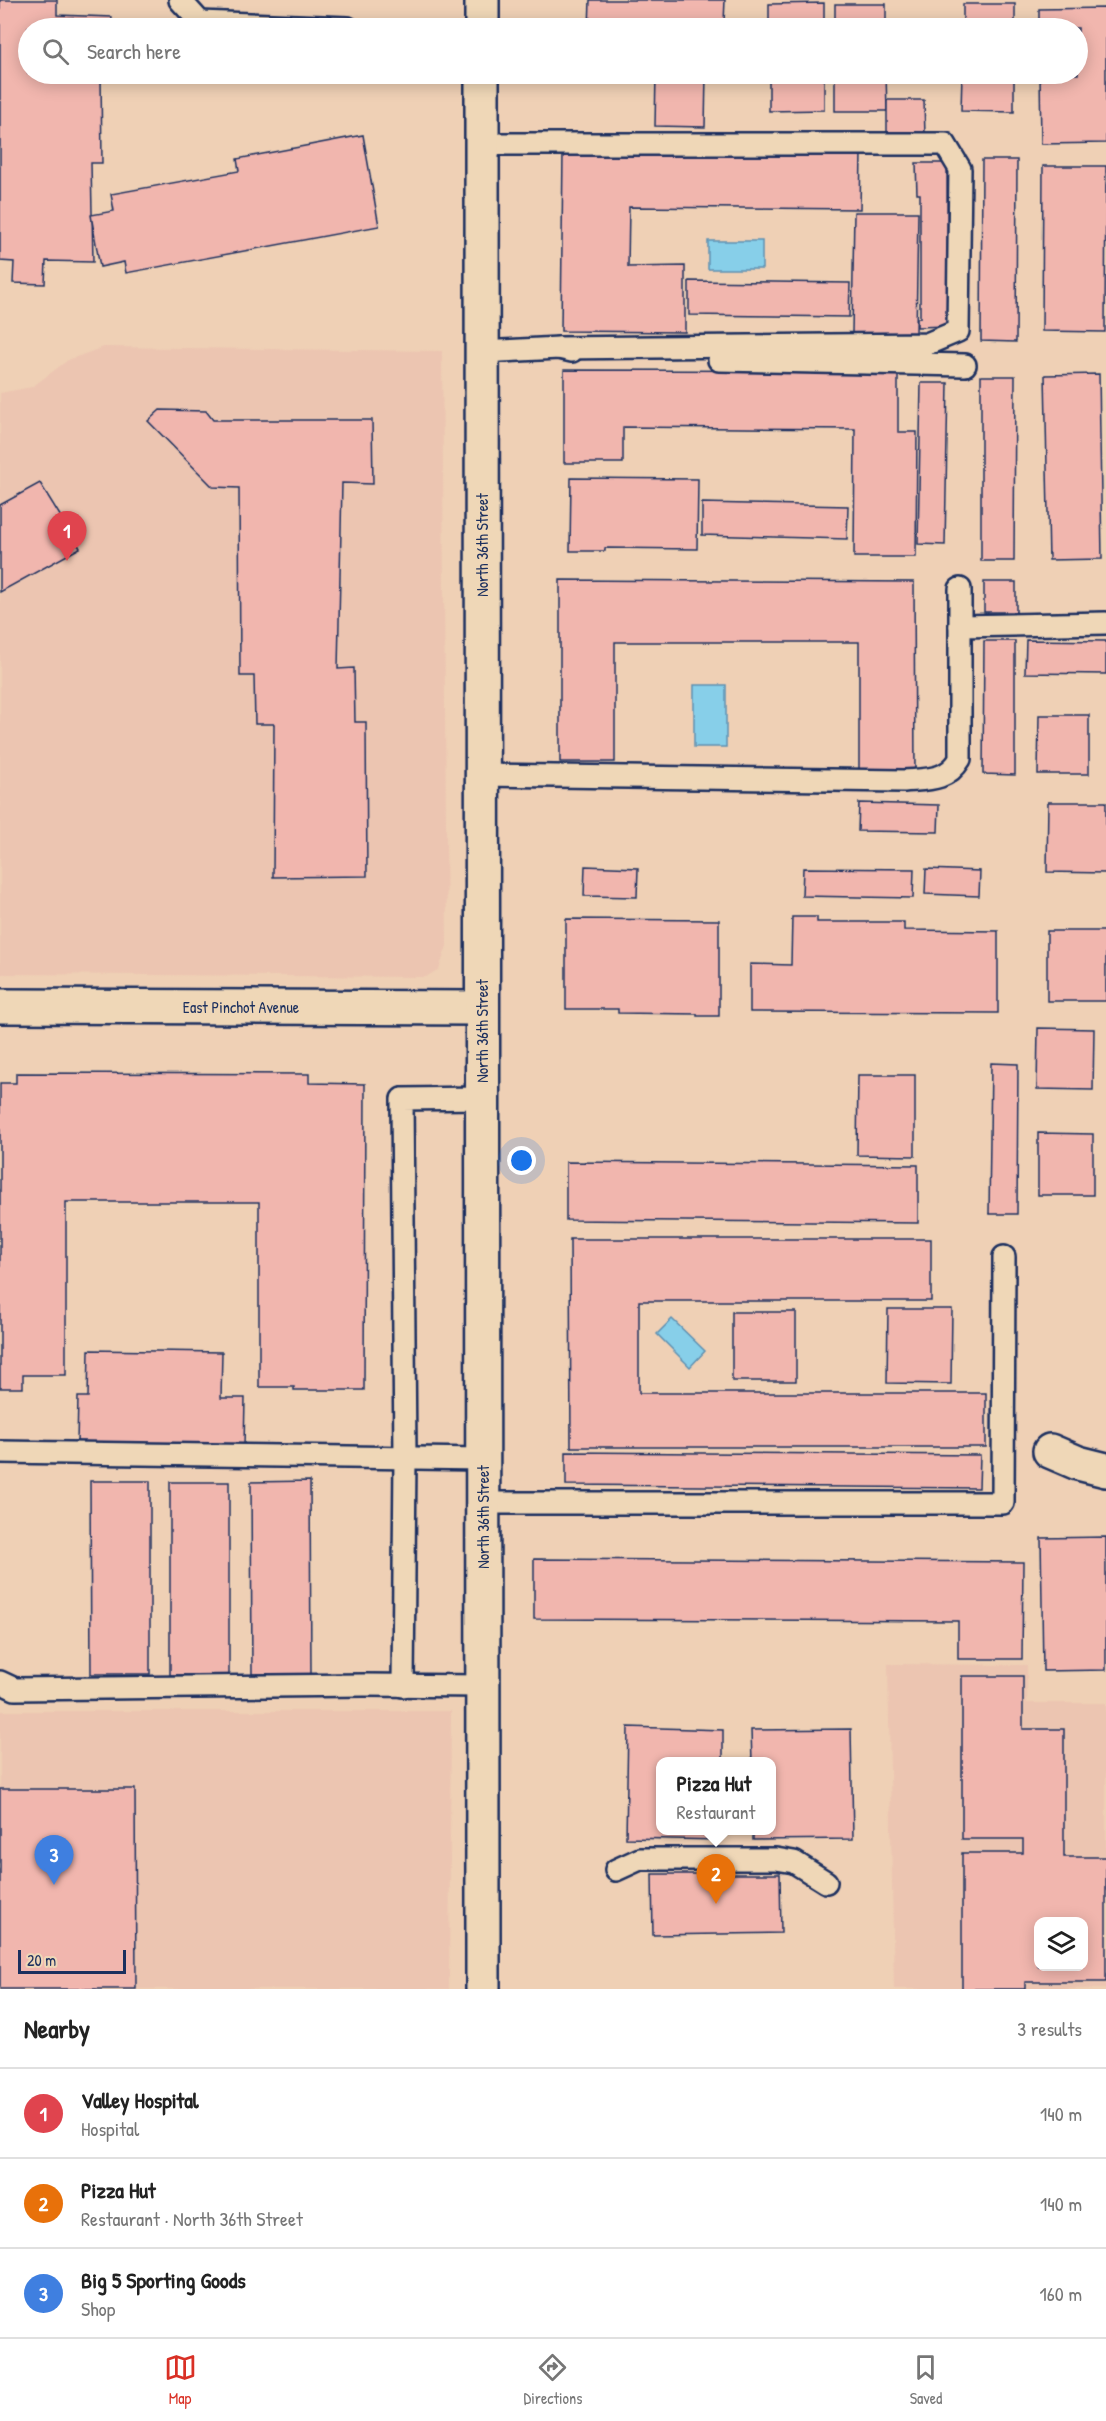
<!DOCTYPE html>
<html lang="en">
<head>
<meta charset="utf-8">
<style>
	:root { --surface:#fff; --page:#f6f6f6; --text:#222; --muted:#767676; --line:#e0e0e0; --accent:#d93025 }
	body { margin:0; font-family:"Patrick Hand",sans-serif; background:var(--page); color:var(--text) }
	.controls { position:absolute; right:18px; bottom:18px; display:grid; overflow:hidden; border-radius:12px; box-shadow:0 3px 15px #0003 }
	.controls button { width:54px; height:54px; display:grid; place-items:center; padding:0; border:0; border-bottom:2px solid var(--line); background:var(--surface); color:var(--text); font:30px sans-serif }
	.scale { position:absolute; left:18px; bottom:15px; width:108px; box-sizing:border-box; padding-left:6px; border:3px solid #1b2f5e; border-top:0; font-size:16px; line-height:21px; white-space:nowrap; color:#1b2f5e; -webkit-text-stroke:4px #efd7b7; paint-order:stroke }
	.you { position:absolute; left:522px; top:1161px; width:21px; height:21px; margin:-15px; border:4px solid #fff; border-radius:50%; background:#1a73e8; box-shadow:0 0 0 9px #1a73e833 }
	.badge { display:grid; place-items:center; width:39px; height:39px; border-radius:50%; background:var(--accent); color:#fff; font-size:20px; font-weight:700 }
	.pin { position:absolute; translate:-50% -50px; filter:drop-shadow(0 2px 3px #0008) }
	.pin::after { content:''; position:absolute; top:32px; width:21px; height:18px; background:inherit; clip-path:polygon(0 0,100% 0,50% 100%) }
	.popup { position:absolute; left:656px; top:1757px; width:120px; height:78px; box-sizing:border-box; display:grid; place-content:center; border-radius:12px; background:var(--surface); filter:drop-shadow(0 2px 4px #0005); font-size:20px; white-space:nowrap; color:var(--muted) }
	.popup b { font-size:22px; color:var(--text) }
	.popup::after { content:''; position:absolute; left:50%; top:100%; margin-left:-12px; border:12px solid transparent; border-top-color:var(--surface) }
	.list { margin:0; padding:0; list-style:none }
	h2 { display:flex; justify-content:space-between; align-items:center; height:78px; margin:0; padding:0 24px; font-size:26px }
	h2 small { font-size:20px; font-weight:400; color:var(--muted) }
	.list li { display:grid; grid-template-columns:39px 1fr auto; gap:18px; align-items:center; box-sizing:border-box; height:90px; padding:0 24px; border-top:2px solid var(--line) }
	.list b { display:block; font-size:22px; white-space:nowrap }
	.list p { margin:0; font-size:20px; white-space:nowrap; color:var(--muted) }
	.list em { font-size:20px; font-style:normal; color:var(--muted) }
	.icon { flex:none; width:33px; height:33px; fill:none; stroke:currentColor; stroke-width:2; stroke-linecap:round; stroke-linejoin:round }
	.map { position:relative; flex:none; width:1106px; height:1989px; overflow:hidden }
	.search { position:absolute; background:var(--surface); box-shadow:0 3px 15px #0003; left:18px; right:18px; top:18px; height:66px; display:flex; align-items:center; gap:15px; box-sizing:border-box; padding:0 21px; border-radius:33px; color:var(--muted); font-size:22px }
	.sheet { height:348px; background:var(--surface) }
	nav { display:flex; justify-content:space-around; align-items:center; box-sizing:border-box; height:84px; border-top:2px solid var(--line); background:var(--surface); font-size:16px; color:var(--muted) }
	nav a { display:grid; justify-items:center; gap:3px }
	nav .on { color:var(--accent) }
	.map>svg:first-child { display:block }
</style>
</head>
<body>
<div class="map">
<svg width="1106" height="1989" viewBox="0 0 1106 1989">
	<rect width="100%" height="100%" fill="#efd0b5"/>
	<filter id="ink" filterUnits="userSpaceOnUse"><feTurbulence type="fractalNoise" baseFrequency=".0167" numOctaves="2"/><feDisplacementMap in="SourceGraphic" scale="12" xChannelSelector="R" yChannelSelector="G"/><feConvolveMatrix kernelMatrix="1 2 1 2 8 2 1 2 1" color-interpolation-filters="sRGB"/></filter>
	<g filter="url(#ink)">
		<g fill="#ecc5b1" fill-rule="evenodd">
			<polygon points="104,347 442,351 447,946 439,969 426,977 0,974 0,393 32,387 68,360"/>
			<path d="M888 1664 1027 1665V1703H1106V1989H894ZM1038 1922H1084V1966H1038Z"/>
			<polygon points="0,1711 451,1711 449,1989 0,1989"/>
		</g>
		<g fill="#87cfe9" stroke="#5c8fb1" stroke-width="1.5">
			<rect x="708" y="241" width="54" height="28"/>
			<rect x="694" y="685" width="32" height="62"/>
			<polygon points="672,1319 705,1351 690,1367 657,1334"/>
		</g>
		<g fill="#f1b6ae" stroke="#1b2f5e" stroke-width="1.5" fill-rule="evenodd">
			<polygon points="0,0 57,0 57,15 112,17 111,28 28,28 28,74 155,74 154,78 101,77 102,163 91,163 93,262 46,261 45,284 13,283 14,262 0,261"/>
			<polygon points="590,0 725,0 724,22 707,22 707,28 589,28"/>
			<polygon points="824,3 824,28 769,28 769,4"/>
			<rect x="835" y="4" width="51" height="24"/>
			<rect x="963" y="4" width="52" height="24"/>
			<polygon points="1106,8 1106,143 1041,144 1040,74 1078,74 1078,28 1039,28 1039,9"/>
			<polygon points="166,74 313,74 313,78 166,77"/>
			<polygon points="656,74 706,74 705,127 655,126"/>
			<polygon points="769,74 824,74 824,110 769,111"/>
			<polygon points="835,74 886,74 887,111 835,111"/>
			<polygon points="962,74 1014,74 1014,112 961,111"/>
			<polygon points="887,100 924,100 925,136 887,137"/>
			<polygon points="363,135 379,226 126,273 124,262 100,267 91,215 114,211 111,194 239,171 237,159"/>
			<polygon points="563,151 861,153 860,209 629,207 628,267 685,266 685,332 561,331"/>
			<polygon points="982,160 1017,160 1016,342 981,341"/>
			<polygon points="916,163 947,163 948,326 917,327 917,318 920,318 920,194 917,194"/>
			<polygon points="1043,166 1106,166 1105,332 1042,331"/>
			<polygon points="854,212 918,212 916,334 852,333"/>
			<polygon points="689,281 850,283 849,317 689,315"/>
			<polygon points="564,370 898,371 898,432 917,432 916,557 854,557 855,429 623,427 623,463 564,463"/>
			<polygon points="1099,374 1102,559 1049,560 1045,375"/>
			<polygon points="981,376 1015,376 1014,561 981,561"/>
			<polygon points="921,383 948,383 945,545 918,544"/>
			<polygon points="160,410 206,411 213,420 372,420 373,484 342,483 338,669 354,668 355,722 366,722 367,876 273,877 274,724 255,724 254,676 240,676 239,488 213,487 148,421"/>
			<polygon points="571,478 698,479 697,549 605,548 605,551 570,551"/>
			<polygon points="40,483 80,548 0,592 0,505"/>
			<polygon points="702,503 848,506 847,539 702,535"/>
			<polygon points="560,580 914,582 915,774 859,773 859,642 615,642 615,762 560,762"/>
			<rect x="984" y="582" width="32" height="30"/>
			<polygon points="1026,640 1106,641 1106,674 1025,673"/>
			<polygon points="984,641 1015,641 1015,775 983,774"/>
			<polygon points="1039,715 1089,715 1089,774 1038,774"/>
			<polygon points="1048,802 1106,802 1106,873 1047,872"/>
			<polygon points="859,803 939,805 938,832 858,831"/>
			<polygon points="585,866 638,868 637,897 584,896"/>
			<polygon points="803,868 914,869 913,898 802,896"/>
			<polygon points="926,869 980,871 979,896 925,894"/>
			<polygon points="792,917 817,917 817,922 904,922 904,930 998,931 998,1013 750,1012 750,964 791,965"/>
			<polygon points="566,919 719,920 719,1016 697,1016 697,1014 618,1013 618,1009 566,1009"/>
			<rect x="1047" y="931" width="59" height="70"/>
			<polygon points="1038,1028 1094,1029 1093,1090 1037,1089"/>
			<polygon points="991,1063 1018,1064 1017,1214 989,1214"/>
			<polygon points="16,1073 309,1074 309,1083 365,1084 364,1390 294,1390 294,1387 259,1387 259,1202 66,1202 66,1375 23,1375 23,1388 0,1388 0,1083 16,1083"/>
			<polygon points="858,1075 915,1075 915,1156 857,1155"/>
			<polygon points="1038,1133 1093,1134 1093,1195 1038,1195"/>
			<polygon points="566,1162 918,1165 918,1223 566,1220"/>
			<polygon points="570,1239 931,1239 931,1301 639,1301 639,1393 986,1393 986,1447 571,1447"/>
			<polygon points="888,1309 952,1309 951,1384 887,1383"/>
			<rect x="732" y="1312" width="64" height="69"/>
			<polygon points="89,1350 222,1352 221,1398 245,1398 244,1447 77,1444 78,1397 88,1397"/>
			<polygon points="566,1452 980,1455 979,1488 566,1485"/>
			<polygon points="90,1481 150,1481 150,1674 91,1674"/>
			<polygon points="310,1481 311,1674 252,1674 251,1482"/>
			<rect x="170" y="1482" width="59" height="193"/>
			<polygon points="1106,1537 1106,1670 1043,1671 1041,1538"/>
			<polygon points="534,1559 1023,1562 1022,1659 958,1659 958,1621 534,1619"/>
			<path d="M962 1676H1023V1729H1064V1857H1106V1982H1025V1989H962V1853H1023V1839H962ZM1038 1922H1084V1966H1038Z"/>
			<polygon points="628,1727 723,1730 723,1762 660,1762 660,1830 721,1830 720,1840 626,1838"/>
			<polygon points="851,1729 853,1839 753,1840 753,1830 771,1830 771,1762 752,1762 751,1730"/>
			<polygon points="0,1789 135,1789 136,1989 0,1989"/>
			<polygon points="652,1874 780,1874 781,1933 653,1935"/>
		</g>
		<g fill="none" stroke-linecap="round" stroke-linejoin="round">
			<defs>
				<g id="service">
					<polyline points="180,0 200,22 348,28"/>
					<polyline points="482,144 945,144 960,169 958,331 927,344 559,348"/>
					<polyline points="481,352 559,348 572,351"/>
					<polyline points="719,360 965,365"/>
					<polyline points="960,626 1106,623"/>
					<path d="M482 775 904 781C928 779 947 781 960 759V589"/>
					<polyline points="0,1452 482,1459"/>
					<polyline points="483,1503 1003,1503 1004,1257"/>
					<polyline points="0,1682 15,1689 364,1685 483,1686"/>
					<polyline points="403,1686 405,1457 402,1099 482,1098"/>
					<polyline points="616,1870 640,1859 776,1859 794,1862 826,1882"/>
				</g>
				<g id="minor">
					<polyline points="0,1006 482,1008"/>
					<polyline points="1050,1451 1078,1463 1106,1470"/>
				</g>
				<g id="secondary">
					<polyline points="482,28 482,0"/>
					<polyline points="482,74 483,1989"/>
				</g>
			</defs>
			<use href="#service" stroke="#1b2f5e" stroke-width="26"/>
			<use href="#minor" stroke="#1b2f5e" stroke-width="38"/>
			<use href="#secondary" stroke="#1b2f5e" stroke-width="38"/>
			<use href="#service" stroke="#efd7b7" stroke-width="21"/>
			<use href="#minor" stroke="#efd7b7" stroke-width="33"/>
			<use href="#secondary" stroke="#efd7b7" stroke-width="33"/>
		</g>
	</g>
	<g text-anchor="middle" dominant-baseline="central" stroke-width="5" stroke-linejoin="round" paint-order="stroke">
		<g font-size="16" fill="#1b2f5e" stroke="#efd7b7">
			<text transform="translate(482 545) rotate(-90)">North 36th Street</text>
			<text x="241" y="1007">East Pinchot Avenue</text>
			<text transform="translate(482 1031) rotate(-90)">North 36th Street</text>
			<text transform="translate(483 1517) rotate(-90)">North 36th Street</text>
		</g>
	</g>
</svg>
<div class="controls">
<button><svg class="icon" aria-label="layers" viewBox="0 0 24 24"><path d="M12 4l9 5-9 5-9-5zM3 14l9 5 9-5"/></svg></button>
</div>
<div class="scale">20 m</div>
<div class="you"></div>
<div class="pin badge" style="left:67px;top:561px;background:#e0444e">1</div>
<div class="pin badge" style="left:716px;top:1904px;background:#e8710a">2</div>
<div class="popup"><b>Pizza Hut</b>Restaurant</div>
<div class="pin badge" style="left:54px;top:1885px;background:#3f7fe0">3</div>
<div class="search"><svg class="icon" aria-label="search" viewBox="0 0 24 24"><circle cx="10" cy="10" r="6"/><path d="M15 15l6 6"/></svg>Search here</div>
</div>
<section class="sheet">
<h2>Nearby<small>3 results</small></h2>
<ul class="list">
<li><span class="badge" style="background:#e0444e">1</span><div><b>Valley Hospital</b><p>Hospital</p></div><em>140 m</em></li>
<li><span class="badge" style="background:#e8710a">2</span><div><b>Pizza Hut</b><p>Restaurant · North 36th Street</p></div><em>140 m</em></li>
<li><span class="badge" style="background:#3f7fe0">3</span><div><b>Big 5 Sporting Goods</b><p>Shop</p></div><em>160 m</em></li>
</ul>
</section>
<nav>
<a class="on"><svg class="icon" aria-label="map" viewBox="0 0 24 24"><path d="M3 6l6-2 6 2 6-2v14l-6 2-6-2-6 2zM9 4v14M15 6v14"/></svg>Map</a>
<a><svg class="icon" aria-label="directions" viewBox="0 0 24 24"><path d="M12 3l9 9-9 9-9-9zM9 14v-3h6M13 9l2 2-2 2"/></svg>Directions</a>
<a><svg class="icon" aria-label="saved" viewBox="0 0 24 24"><path d="M7 4h10v16l-5-4-5 4z"/></svg>Saved</a>
</nav>
</body>
</html>
